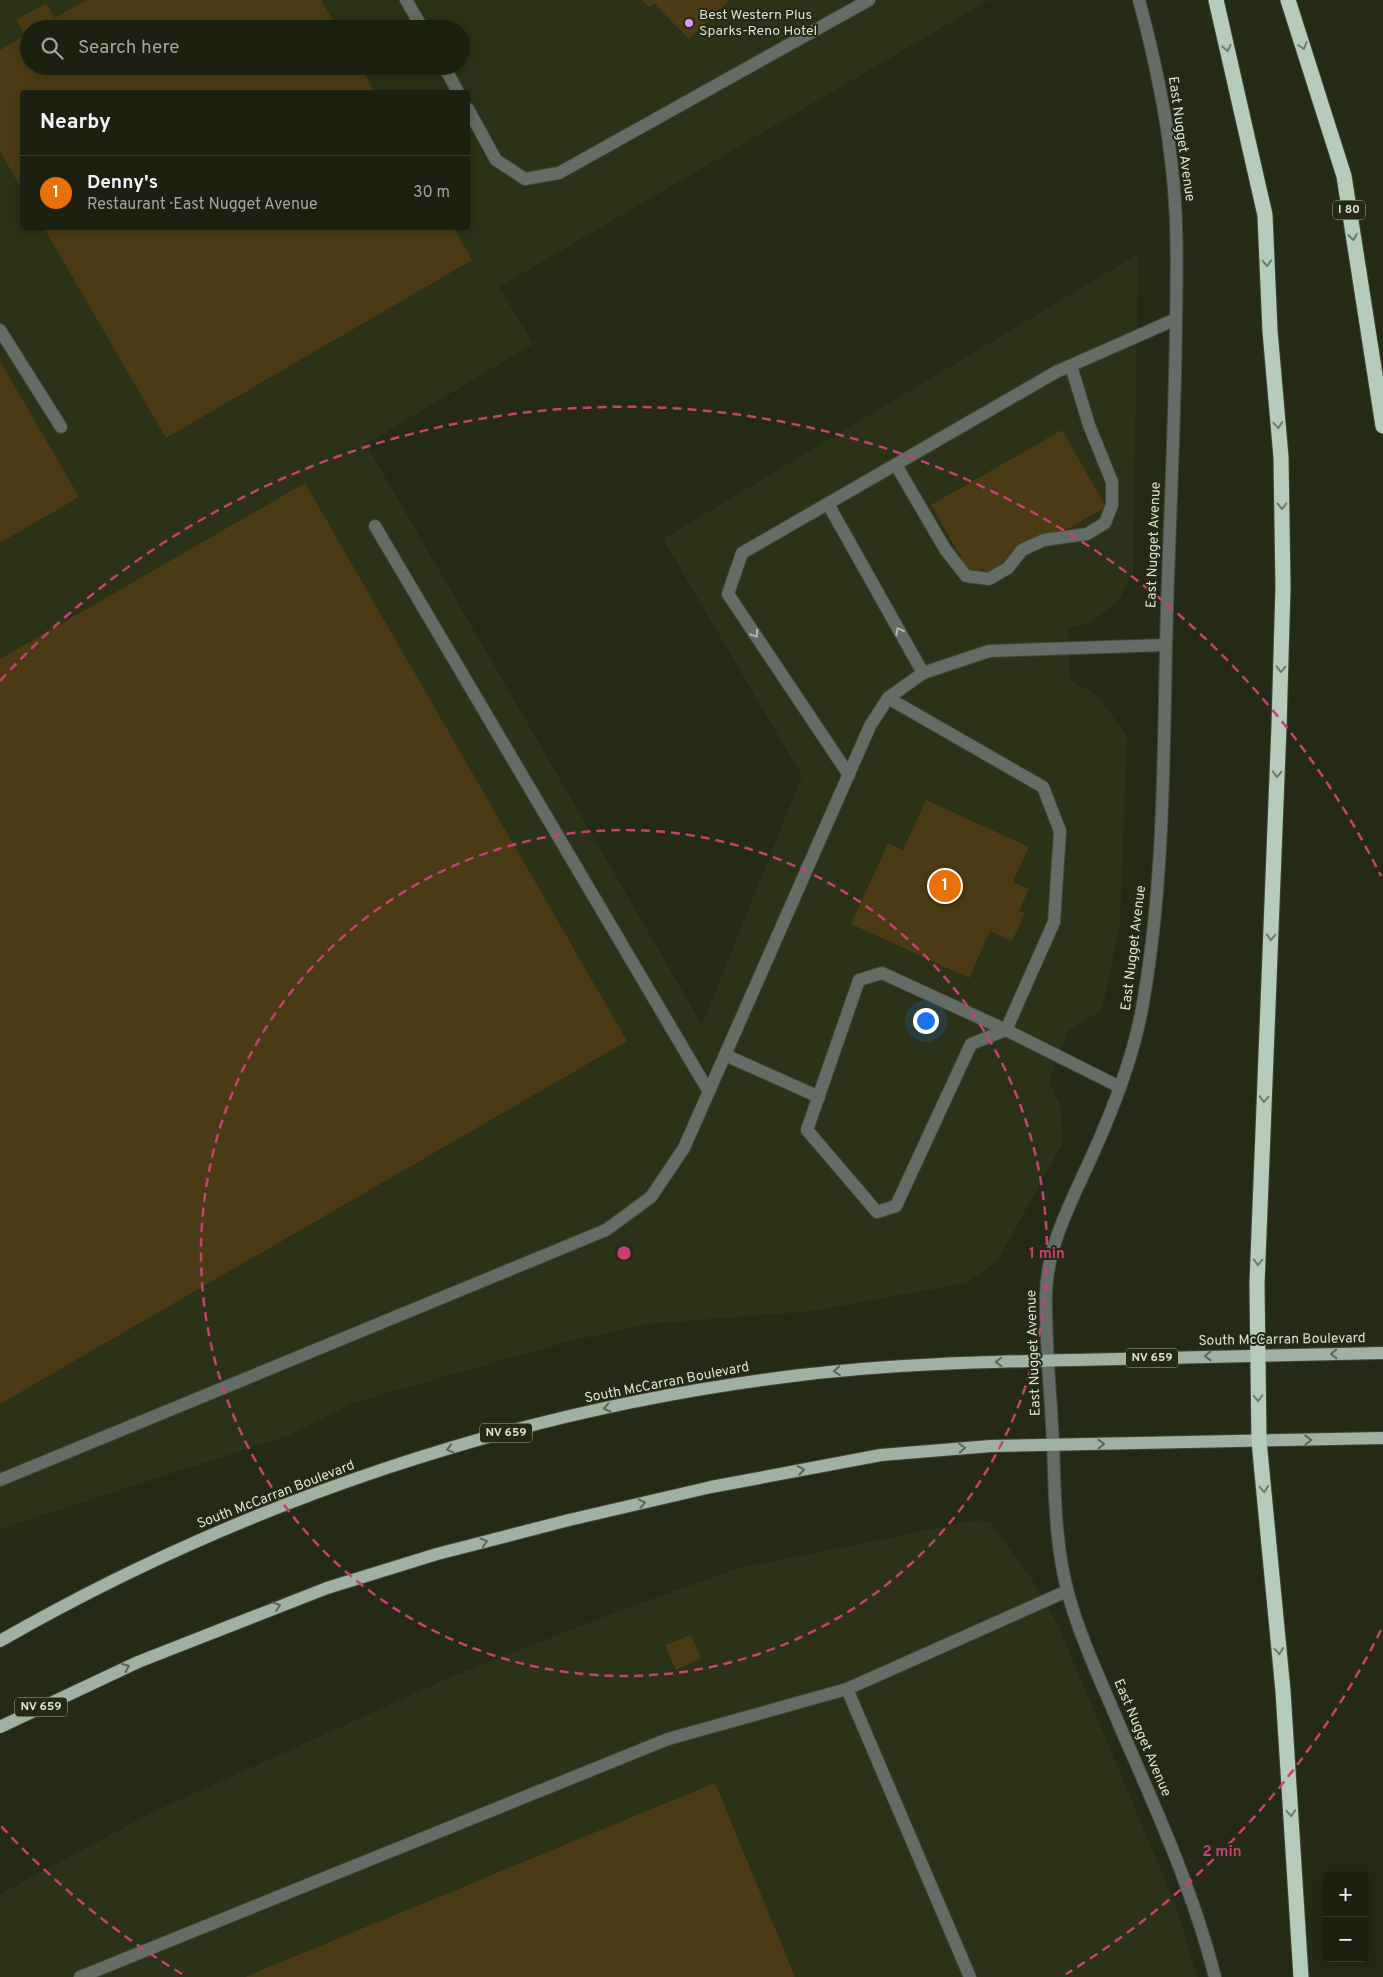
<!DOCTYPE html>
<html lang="en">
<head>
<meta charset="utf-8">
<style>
	:root { --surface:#1c2011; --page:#25281a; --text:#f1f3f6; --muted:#a0a39f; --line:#3a3e31; --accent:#2563eb }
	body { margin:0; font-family:Overpass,sans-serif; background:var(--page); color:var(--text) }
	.controls { position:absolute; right:15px; bottom:15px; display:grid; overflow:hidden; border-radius:5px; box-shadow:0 2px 12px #0003 }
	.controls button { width:45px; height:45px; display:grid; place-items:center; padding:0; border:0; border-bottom:1px solid var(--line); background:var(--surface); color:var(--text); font:25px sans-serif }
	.you { position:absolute; left:925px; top:1020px; width:18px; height:18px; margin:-12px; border:4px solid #fff; border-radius:50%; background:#1a73e8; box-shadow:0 0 0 8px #1a73e833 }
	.badge { display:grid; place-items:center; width:32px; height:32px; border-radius:50%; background:var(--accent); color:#fff; font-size:16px; font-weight:700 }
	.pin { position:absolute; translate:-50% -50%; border:2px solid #fff; box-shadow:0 1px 5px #0006 }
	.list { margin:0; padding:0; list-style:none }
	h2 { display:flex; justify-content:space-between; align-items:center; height:65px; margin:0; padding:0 20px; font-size:21px }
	h2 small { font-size:16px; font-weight:400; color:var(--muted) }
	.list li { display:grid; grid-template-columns:32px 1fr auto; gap:15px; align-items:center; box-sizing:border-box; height:75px; padding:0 20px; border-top:1px solid var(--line) }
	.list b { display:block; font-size:19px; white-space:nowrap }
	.list p { margin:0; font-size:16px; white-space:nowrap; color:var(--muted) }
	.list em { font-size:16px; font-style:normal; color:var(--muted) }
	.icon { flex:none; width:28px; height:28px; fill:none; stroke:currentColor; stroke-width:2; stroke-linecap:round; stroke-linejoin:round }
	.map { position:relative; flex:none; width:1383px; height:1977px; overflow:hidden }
	.search { position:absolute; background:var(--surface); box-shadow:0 2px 12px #0003; left:20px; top:20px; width:450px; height:55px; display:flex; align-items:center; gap:12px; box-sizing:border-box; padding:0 18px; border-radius:28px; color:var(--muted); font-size:19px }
	.panel { position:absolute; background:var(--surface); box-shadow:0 2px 12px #0003; left:20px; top:90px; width:450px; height:140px; border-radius:5px }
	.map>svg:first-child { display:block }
</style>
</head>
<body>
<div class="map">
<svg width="1383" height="1977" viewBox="0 0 1383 1977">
	<rect width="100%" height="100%" fill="#252a17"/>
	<g fill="#2b3218" fill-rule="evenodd">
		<path d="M0 0H989L499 287 533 344 366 444 702 1025 802 776 663 539 1138 254 1133 572 1119 600 1092 622 1068 629 1070 680 1098 696 1127 736 1120 924 1102 1010 1068 1031 1049 1082 1060 1105 1063 1142 997 1262 966 1283 812 1311 649 1324 570 1341 387 1393 352 1404 287 1436 0 1529ZM29 29H461V66H29ZM22 92H468V228H22Z"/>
		<polygon points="977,1520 991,1523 1033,1581 1058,1625 1176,1906 1197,1977 0,1977 0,1894 153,1812 453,1676 624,1609 736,1569"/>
	</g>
	<g fill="#4b3b14">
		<polygon points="86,0 321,0 338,29 29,29 29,66 360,66 375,92 22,92 22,190 0,151 0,50 25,35 16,20 46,3 55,18"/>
		<polygon points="642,0 730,0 689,39 654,3 649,7"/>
		<polygon points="44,228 454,228 472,260 166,438"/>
		<polygon points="0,361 79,497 0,543"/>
		<polygon points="1062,430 1106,507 987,575 983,568 971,575 931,505"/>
		<polygon points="305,483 627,1041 0,1404 0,659"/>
		<polygon points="926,800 1029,847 1013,882 1029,889 1019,911 1025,913 1012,941 990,931 969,978 851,924 888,843 903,850"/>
		<polygon points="691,1635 701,1658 676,1670 665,1645"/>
		<polygon points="715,1783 795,1977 245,1977 712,1784"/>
	</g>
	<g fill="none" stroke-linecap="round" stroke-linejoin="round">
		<defs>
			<g id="minor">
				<polyline points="406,0 423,29"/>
				<path d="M1139 0C1153 52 1165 106 1171 160 1178 214 1177 268 1176 323 1175 418 1170 513 1167 608 1163 743 1166 881 1141 1014 1131 1064 1112 1112 1091 1158 1072 1200 1047 1246 1046 1293 1045 1344 1051 1395 1053 1445 1055 1496 1055 1547 1069 1597 1082 1642 1103 1686 1121 1729 1157 1811 1193 1891 1215 1977"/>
				<polyline points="444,66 458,92"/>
				<polyline points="468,109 496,160 525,179 559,173 869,0"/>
				<polyline points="0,330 61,427"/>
				<polyline points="896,465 945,549 966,576 989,579 1008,568 1022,550 1044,540 1087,534 1105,523 1112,505 1112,482 1089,425 1071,366"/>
				<polyline points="828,504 923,673"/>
				<polyline points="375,526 709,1092"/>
				<polyline points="888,698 1043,787 1060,831 1054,922 1006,1030 971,1044 896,1206 877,1212 807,1130 859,980 882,973 1006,1030 1120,1087"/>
				<polyline points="849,775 728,594 742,553 1056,372 1176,319"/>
				<polyline points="725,1055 819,1097"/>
				<polyline points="0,1480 606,1230 651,1197 684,1148 870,726 888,698 923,673 989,651 1166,645"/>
				<polyline points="847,1689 970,1977"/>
				<polyline points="80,1977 668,1739 847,1689 1067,1591"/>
			</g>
			<g id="major">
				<path d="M0 1641C244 1501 521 1408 801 1375 891 1364 982 1362 1074 1360 1177 1357 1280 1355 1383 1353"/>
				<polyline points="0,1727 138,1662 327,1588 437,1554 569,1520 711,1487 881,1455 991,1446 1383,1438"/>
			</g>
			<g id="highway">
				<polyline points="1216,0 1265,215 1270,331 1281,457 1283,587 1279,726 1257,1284 1259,1441 1283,1691 1301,1977"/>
				<polyline points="1288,0 1344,176 1383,426"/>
			</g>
		</defs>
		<use href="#minor" stroke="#424735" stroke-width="14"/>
		<use href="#major" stroke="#424735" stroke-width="14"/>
		<use href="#highway" stroke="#424735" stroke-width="17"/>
		<use href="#minor" stroke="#636c65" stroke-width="12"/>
		<use href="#major" stroke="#9eb1a3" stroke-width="12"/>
		<use href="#highway" stroke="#b5ccbb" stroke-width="15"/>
	</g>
	<defs><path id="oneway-chevron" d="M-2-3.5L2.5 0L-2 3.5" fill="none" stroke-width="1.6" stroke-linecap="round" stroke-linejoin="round" transform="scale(1.25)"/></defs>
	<g stroke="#6d7b69">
		<use href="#oneway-chevron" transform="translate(1303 46) rotate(72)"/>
		<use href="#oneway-chevron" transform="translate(1227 48) rotate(77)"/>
		<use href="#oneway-chevron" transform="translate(1353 237) rotate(81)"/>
		<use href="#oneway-chevron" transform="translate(1267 263) rotate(87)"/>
		<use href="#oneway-chevron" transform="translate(1278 425) rotate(85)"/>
		<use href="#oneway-chevron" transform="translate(1282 506) rotate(89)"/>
		<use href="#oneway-chevron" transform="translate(1281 669) rotate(92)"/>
		<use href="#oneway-chevron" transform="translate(1277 774) rotate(92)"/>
		<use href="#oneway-chevron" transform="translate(1271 937) rotate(92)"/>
		<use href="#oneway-chevron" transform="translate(1264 1099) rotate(92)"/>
		<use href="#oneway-chevron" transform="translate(1258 1262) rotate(92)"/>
		<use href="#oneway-chevron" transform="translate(1258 1398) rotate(88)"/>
		<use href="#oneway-chevron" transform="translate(1264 1489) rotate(85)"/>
		<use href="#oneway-chevron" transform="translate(1279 1651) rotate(85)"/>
		<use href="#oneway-chevron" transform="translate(1291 1813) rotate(86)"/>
	</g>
	<g stroke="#b2b7ac">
		<use href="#oneway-chevron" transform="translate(899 631) rotate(-119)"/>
		<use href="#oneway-chevron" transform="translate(755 634) rotate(56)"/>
	</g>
	<g stroke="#5b6756">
		<use href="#oneway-chevron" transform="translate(1334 1354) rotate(179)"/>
		<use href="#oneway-chevron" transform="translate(1208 1356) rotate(179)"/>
		<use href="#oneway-chevron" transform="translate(999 1362) rotate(179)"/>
		<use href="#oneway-chevron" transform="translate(837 1371) rotate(175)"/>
		<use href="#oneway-chevron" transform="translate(607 1408) rotate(168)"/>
		<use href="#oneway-chevron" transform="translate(1308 1440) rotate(-1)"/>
		<use href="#oneway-chevron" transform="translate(1101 1444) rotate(-1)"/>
		<use href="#oneway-chevron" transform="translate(962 1448) rotate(-4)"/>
		<use href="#oneway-chevron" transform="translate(450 1449) rotate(164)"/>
		<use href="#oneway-chevron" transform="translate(801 1470) rotate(-11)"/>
		<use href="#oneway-chevron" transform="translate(642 1503) rotate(-13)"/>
		<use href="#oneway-chevron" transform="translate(484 1542) rotate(-15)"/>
		<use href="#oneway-chevron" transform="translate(277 1606) rotate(-20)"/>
		<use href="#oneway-chevron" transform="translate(126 1667) rotate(-25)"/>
	</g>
	<g fill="none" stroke="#c74073" stroke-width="2.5" stroke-dasharray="9 6">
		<circle cx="624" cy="1253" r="423"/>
		<path d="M1381 1630A846 846 0 0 1 1066 1974M182 1974A846 846 0 0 1 0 1825M0 681A846 846 0 0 1 1381 876"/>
	</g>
	<circle fill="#db99f5" stroke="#252a17" stroke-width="2" cx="689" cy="23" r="5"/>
	<g text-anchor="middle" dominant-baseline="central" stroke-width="4" stroke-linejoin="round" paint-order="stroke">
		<g fill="#252a17" stroke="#a5a99b" stroke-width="1">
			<rect x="1333" y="200.5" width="32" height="19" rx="4"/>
			<rect x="1126" y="1348.5" width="52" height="19" rx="4"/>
			<rect x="480" y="1423.5" width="52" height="19" rx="4"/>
			<rect x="15" y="1697.5" width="52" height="19" rx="4"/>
		</g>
		<g font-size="12" font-weight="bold" fill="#dcdfd3">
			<text x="1349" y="210">I 80</text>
			<text x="1152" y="1358">NV 659</text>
			<text x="506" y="1433">NV 659</text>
			<text x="41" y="1707">NV 659</text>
		</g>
		<g font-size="14" fill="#dcdfd3" stroke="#252a17" text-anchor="start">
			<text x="699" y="15">Best Western Plus<tspan x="699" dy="16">Sparks-Reno Hotel</tspan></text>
		</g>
		<g font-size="14" fill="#dcdfd3" stroke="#252a17">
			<text transform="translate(1181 139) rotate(82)">East Nugget Avenue</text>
			<text transform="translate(1154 545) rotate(-88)">East Nugget Avenue</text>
			<text transform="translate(1134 948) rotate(-83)">East Nugget Avenue</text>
			<text transform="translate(1282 1340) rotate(-1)">South McCarran Boulevard</text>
			<text transform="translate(1034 1353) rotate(-92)">East Nugget Avenue</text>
			<text transform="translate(667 1383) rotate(-11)">South McCarran Boulevard</text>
			<text transform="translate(276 1495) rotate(-21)">South McCarran Boulevard</text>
			<text transform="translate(1142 1738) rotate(67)">East Nugget Avenue</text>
		</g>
	</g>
	<circle cx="624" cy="1253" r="8" fill="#c74073" stroke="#252a17" stroke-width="2.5"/>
	<g font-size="15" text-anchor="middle" font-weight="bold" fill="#c74073" stroke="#252a17" stroke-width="4" stroke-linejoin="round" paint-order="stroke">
		<text x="1047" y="1258">1 min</text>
		<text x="1222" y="1856">2 min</text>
	</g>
</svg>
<div class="controls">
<button>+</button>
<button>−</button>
</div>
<div class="you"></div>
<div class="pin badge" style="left:945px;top:886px;background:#e8710a">1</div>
<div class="search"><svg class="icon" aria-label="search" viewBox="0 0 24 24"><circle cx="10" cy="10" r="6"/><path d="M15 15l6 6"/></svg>Search here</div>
<section class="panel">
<h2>Nearby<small></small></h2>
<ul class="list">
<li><span class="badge" style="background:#e8710a">1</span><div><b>Denny's</b><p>Restaurant · East Nugget Avenue</p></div><em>30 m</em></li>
</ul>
</section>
</div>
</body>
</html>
